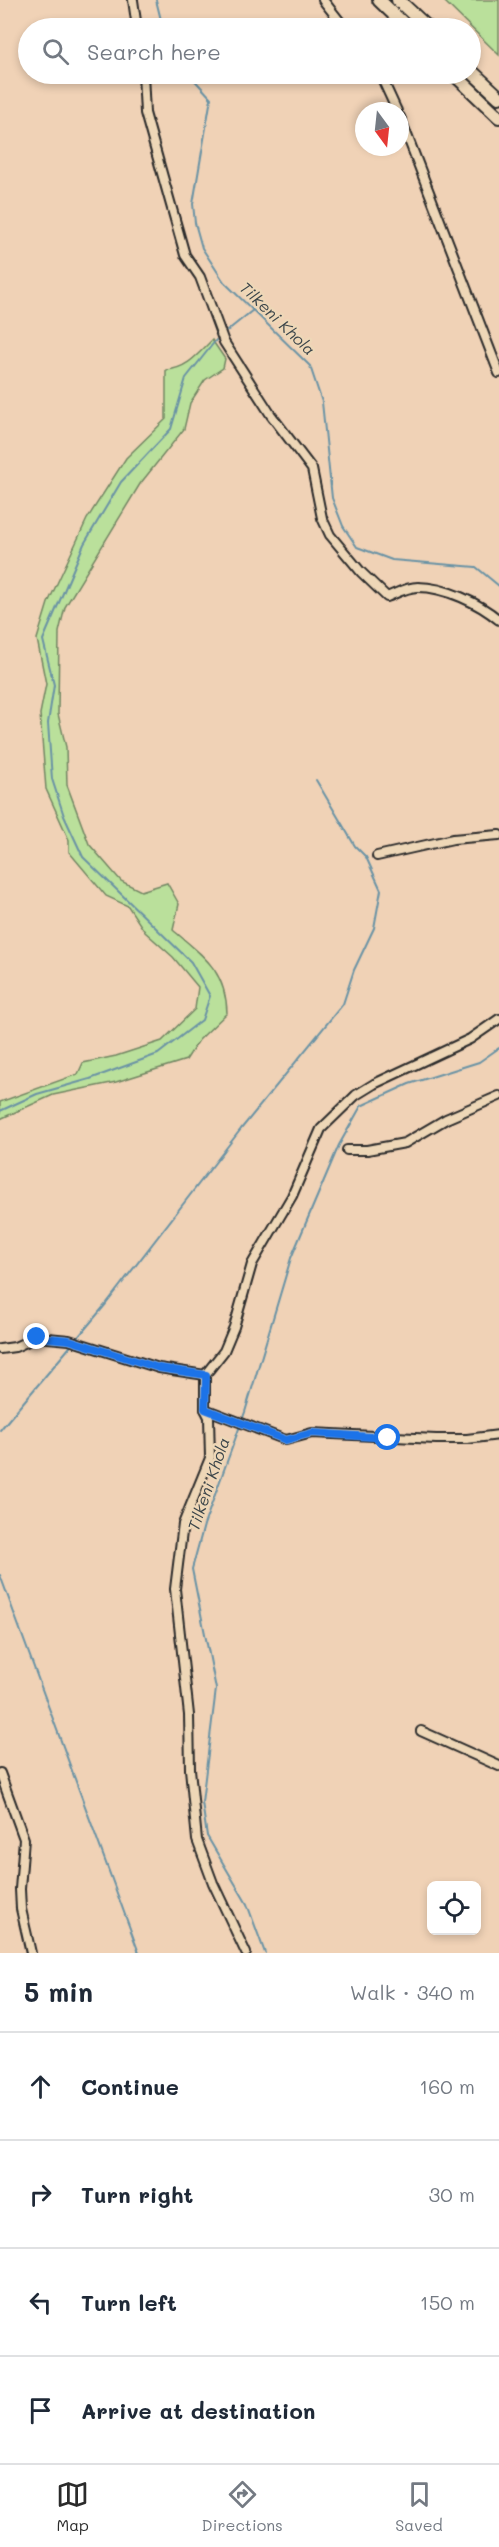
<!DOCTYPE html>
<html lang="en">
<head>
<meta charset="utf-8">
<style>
	:root { --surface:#fff; --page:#f2f2f3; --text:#1f2937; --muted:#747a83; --line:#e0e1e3; --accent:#2b2b2b }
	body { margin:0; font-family:Mali,sans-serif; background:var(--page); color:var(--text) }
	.controls { position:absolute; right:18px; bottom:18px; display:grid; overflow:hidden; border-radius:9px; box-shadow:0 3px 9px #0003 }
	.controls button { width:54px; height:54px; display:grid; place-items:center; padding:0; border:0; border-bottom:2px solid var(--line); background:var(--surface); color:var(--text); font:30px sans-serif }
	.compass { position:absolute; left:355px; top:102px; width:54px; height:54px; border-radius:50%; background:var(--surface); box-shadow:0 3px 9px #0003; rotate:165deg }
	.stop { position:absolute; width:18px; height:18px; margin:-14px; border:4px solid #1a73e8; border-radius:50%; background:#fff }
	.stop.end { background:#1a73e8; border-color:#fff; box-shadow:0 2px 6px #0008 }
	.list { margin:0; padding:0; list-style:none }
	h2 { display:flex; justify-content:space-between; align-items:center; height:78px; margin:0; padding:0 24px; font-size:26px }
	h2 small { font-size:20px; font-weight:400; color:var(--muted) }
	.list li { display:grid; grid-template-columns:39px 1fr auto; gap:18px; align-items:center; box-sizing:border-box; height:108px; padding:0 24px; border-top:2px solid var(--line) }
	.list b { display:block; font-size:22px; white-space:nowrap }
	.list em { font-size:20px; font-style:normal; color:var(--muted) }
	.icon { flex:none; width:33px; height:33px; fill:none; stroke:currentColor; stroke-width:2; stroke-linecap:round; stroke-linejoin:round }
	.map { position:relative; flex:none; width:499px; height:1953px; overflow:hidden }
	.search { position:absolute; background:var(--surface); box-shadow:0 3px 9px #0003; left:18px; right:18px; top:18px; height:66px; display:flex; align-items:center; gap:15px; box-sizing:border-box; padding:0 21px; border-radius:33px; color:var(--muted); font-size:22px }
	.sheet { height:510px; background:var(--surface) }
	nav { display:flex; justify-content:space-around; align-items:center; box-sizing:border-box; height:84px; border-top:2px solid var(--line); background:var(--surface); font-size:16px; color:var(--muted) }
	nav a { display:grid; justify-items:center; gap:3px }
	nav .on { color:var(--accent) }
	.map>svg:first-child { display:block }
</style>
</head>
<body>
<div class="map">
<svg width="499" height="1953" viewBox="0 0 499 1953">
	<rect width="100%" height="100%" fill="#f0d2b6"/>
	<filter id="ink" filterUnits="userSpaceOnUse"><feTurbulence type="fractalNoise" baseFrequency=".0167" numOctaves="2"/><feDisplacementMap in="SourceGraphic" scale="12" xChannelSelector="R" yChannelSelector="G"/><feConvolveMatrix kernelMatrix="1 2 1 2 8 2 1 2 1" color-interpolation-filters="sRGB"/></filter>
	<g filter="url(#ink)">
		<g fill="#bae09b" stroke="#728663" stroke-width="1.5">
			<polygon points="443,0 499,0 499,55"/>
			<path d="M212 340 225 359 223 368 205 380 190 403 184 429 140 484 65 607 59 632 58 714 66 747 67 785 89 844 121 881 141 891 167 883 179 904 173 930C203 956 226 970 227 1013L199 1040 186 1060 116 1082 53 1095 0 1119V1102L78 1074 83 1063 116 1056 162 1041 195 1009 198 987 173 957 145 932 128 906 106 896 69 852V840L46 789 40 714 46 684 37 639 48 603 87 519 126 458 166 419V370C187 369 198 354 212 340Z"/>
		</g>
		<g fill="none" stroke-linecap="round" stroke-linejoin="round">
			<g stroke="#6b93a5" stroke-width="2">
				<polyline points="156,0 163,28"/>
				<polyline points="189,74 211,98 193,204 195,223 202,248 224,282 310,366 322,402 332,498 343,526 357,547 392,560 476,567 499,586"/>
				<polyline points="227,331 253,310"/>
				<polyline points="0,1111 37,1094 90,1079 158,1054 202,1020 210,996 191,962 83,857 64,816 52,779 48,723 54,685 43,640 84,544 121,482 171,429 186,378 216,340"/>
				<polyline points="0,1430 106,1304 241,1129 343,1004 354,970 374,928 381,890 366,857 355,846 316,780"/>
				<polyline points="0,1575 139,1953"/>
				<polyline points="265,1953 247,1904 207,1836 202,1802 216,1689 192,1569 204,1525 245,1412 291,1258 339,1145 361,1106 409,1084 479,1062 499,1048"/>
			</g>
			<defs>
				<g id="minor">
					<polyline points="133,0 137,28"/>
					<polyline points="323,0 345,28"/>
					<path d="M143 74 145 113 185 255 200 277 224 342 271 415 312 469 322 518 330 535 361 572 387 597C397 593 407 587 418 587 445 587 479 603 499 620"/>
					<polyline points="380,74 397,111"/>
					<polyline points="400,117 499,373"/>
					<polyline points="377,856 453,839 499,835"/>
					<polyline points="347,1150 367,1150 405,1143 446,1119 499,1096"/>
					<polyline points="0,1349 15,1347 37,1337 69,1340 159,1368 205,1375 205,1409 209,1417 210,1458 183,1524 175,1589 189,1715 190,1769 197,1840 213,1883 246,1953"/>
					<polyline points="205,1375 224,1351 234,1327 252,1264 292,1196 321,1129 356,1095 374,1084 470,1039 499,1019"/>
					<polyline points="205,1409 286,1440 312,1433 436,1439 467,1439 499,1435"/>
					<polyline points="421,1731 499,1766"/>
					<polyline points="0,1773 24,1839 20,1889 21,1909 31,1953"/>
				</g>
				<g id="primary">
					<polyline points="379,0 408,28"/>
					<polyline points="398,0 428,28"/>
					<polyline points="470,70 499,97"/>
					<polyline points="454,74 499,117"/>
				</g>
			</defs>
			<use href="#minor" stroke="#2b2b2b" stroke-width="12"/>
			<use href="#primary" stroke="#2b2b2b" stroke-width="16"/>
			<use href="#minor" stroke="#eed7b7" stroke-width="8"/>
			<use href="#primary" stroke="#eed7b7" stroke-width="12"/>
		</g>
	</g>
	<g fill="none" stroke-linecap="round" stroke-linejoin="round" filter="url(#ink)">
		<polyline stroke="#1a73e8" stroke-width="8" points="37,1337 69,1340 159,1368 206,1375 205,1409 286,1440 312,1433 388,1438"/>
	</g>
	<g text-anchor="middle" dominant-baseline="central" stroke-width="5" stroke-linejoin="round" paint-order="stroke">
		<g font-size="16" font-style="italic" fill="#3b454a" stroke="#eed7b7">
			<text transform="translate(278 318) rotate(44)">Tilkeni Khola</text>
			<text transform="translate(208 1484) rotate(-71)">Tilkeni Khola</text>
		</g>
	</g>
</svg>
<div class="controls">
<button><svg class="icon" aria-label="locate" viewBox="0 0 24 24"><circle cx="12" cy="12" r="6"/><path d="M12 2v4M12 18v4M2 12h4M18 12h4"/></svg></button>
</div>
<svg class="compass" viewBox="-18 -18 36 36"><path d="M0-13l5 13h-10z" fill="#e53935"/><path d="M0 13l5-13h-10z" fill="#747a83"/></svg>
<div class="stop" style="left:388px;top:1438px"></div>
<div class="stop end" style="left:37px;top:1337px"></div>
<div class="search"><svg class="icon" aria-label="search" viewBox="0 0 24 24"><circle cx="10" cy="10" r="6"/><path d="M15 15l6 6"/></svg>Search here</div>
</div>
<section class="sheet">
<h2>5 min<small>Walk · 340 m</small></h2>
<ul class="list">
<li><svg class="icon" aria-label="ahead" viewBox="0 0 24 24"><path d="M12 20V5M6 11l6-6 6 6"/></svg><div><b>Continue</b></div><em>160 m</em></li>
<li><svg class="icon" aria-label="right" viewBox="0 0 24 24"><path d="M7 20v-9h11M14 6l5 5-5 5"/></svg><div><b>Turn right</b></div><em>30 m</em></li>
<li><svg class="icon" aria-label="left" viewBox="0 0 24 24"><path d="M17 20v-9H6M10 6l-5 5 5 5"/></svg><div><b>Turn left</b></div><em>150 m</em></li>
<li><svg class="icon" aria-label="arrive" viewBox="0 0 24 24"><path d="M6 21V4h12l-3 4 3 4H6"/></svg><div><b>Arrive at destination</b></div></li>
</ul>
</section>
<nav>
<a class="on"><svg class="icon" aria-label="map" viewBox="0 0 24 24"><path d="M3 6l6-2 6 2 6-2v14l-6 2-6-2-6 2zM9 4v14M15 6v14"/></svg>Map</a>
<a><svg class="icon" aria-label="directions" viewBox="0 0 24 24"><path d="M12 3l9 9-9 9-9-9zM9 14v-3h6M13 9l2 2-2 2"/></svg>Directions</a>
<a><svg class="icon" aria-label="saved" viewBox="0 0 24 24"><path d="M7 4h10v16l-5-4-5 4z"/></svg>Saved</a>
</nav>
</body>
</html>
